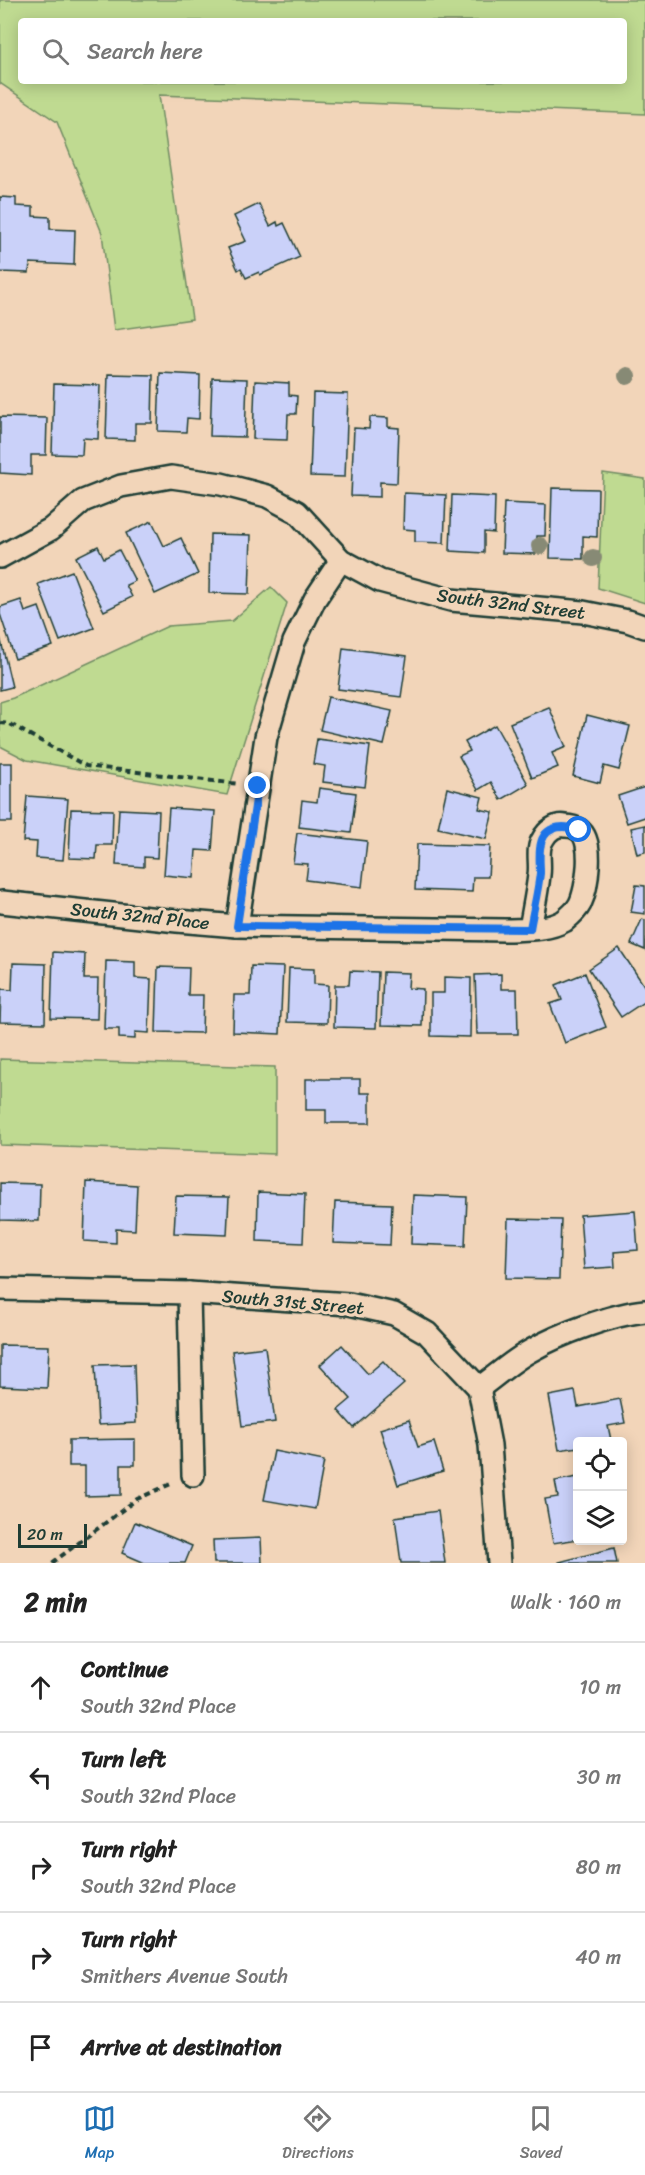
<!DOCTYPE html>
<html lang="en">
<head>
<meta charset="utf-8">
<style>
	:root { --surface:#fff; --page:#f6f6f6; --text:#222; --muted:#767676; --line:#e0e0e0; --accent:#1f6fb2 }
	body { margin:0; font-family:Sriracha,sans-serif; background:var(--page); color:var(--text) }
	.controls { position:absolute; right:18px; bottom:18px; display:grid; overflow:hidden; border-radius:6px; box-shadow:0 3px 15px #0003 }
	.controls button { width:54px; height:54px; display:grid; place-items:center; padding:0; border:0; border-bottom:2px solid var(--line); background:var(--surface); color:var(--text); font:30px sans-serif }
	.scale { position:absolute; left:18px; bottom:15px; width:69px; box-sizing:border-box; padding-left:6px; border:3px solid #1f3d34; border-top:0; font-size:16px; line-height:21px; white-space:nowrap; color:#1f3d34; -webkit-text-stroke:4px #f2d5b9; paint-order:stroke }
	.stop { position:absolute; width:18px; height:18px; margin:-14px; border:4px solid #1a73e8; border-radius:50%; background:#fff }
	.stop.end { background:#1a73e8; border-color:#fff; box-shadow:0 2px 6px #0008 }
	.list { margin:0; padding:0; list-style:none }
	h2 { display:flex; justify-content:space-between; align-items:center; height:78px; margin:0; padding:0 24px; font-size:26px }
	h2 small { font-size:20px; font-weight:400; color:var(--muted) }
	.list li { display:grid; grid-template-columns:39px 1fr auto; gap:18px; align-items:center; box-sizing:border-box; height:90px; padding:0 24px; border-top:2px solid var(--line) }
	.list b { display:block; font-size:22px; white-space:nowrap }
	.list p { margin:0; font-size:20px; white-space:nowrap; color:var(--muted) }
	.list em { font-size:20px; font-style:normal; color:var(--muted) }
	.icon { flex:none; width:33px; height:33px; fill:none; stroke:currentColor; stroke-width:2; stroke-linecap:round; stroke-linejoin:round }
	.map { position:relative; flex:none; width:645px; height:1563px; overflow:hidden }
	.search { position:absolute; background:var(--surface); box-shadow:0 3px 15px #0003; left:18px; right:18px; top:18px; height:66px; display:flex; align-items:center; gap:15px; box-sizing:border-box; padding:0 21px; border-radius:6px; color:var(--muted); font-size:22px }
	.sheet { height:528px; background:var(--surface) }
	nav { display:flex; justify-content:space-around; align-items:center; box-sizing:border-box; height:84px; border-top:2px solid var(--line); background:var(--surface); font-size:16px; color:var(--muted) }
	nav a { display:grid; justify-items:center; gap:3px }
	nav .on { color:var(--accent) }
	.map>svg:first-child { display:block }
</style>
</head>
<body>
<div class="map">
<svg width="645" height="1563" viewBox="0 0 645 1563">
	<rect width="100%" height="100%" fill="#f2d5b9"/>
	<filter id="ink" filterUnits="userSpaceOnUse"><feTurbulence type="fractalNoise" baseFrequency=".0167" numOctaves="2"/><feDisplacementMap in="SourceGraphic" scale="12" xChannelSelector="R" yChannelSelector="G"/><feConvolveMatrix kernelMatrix="1 2 1 2 8 2 1 2 1" color-interpolation-filters="sRGB"/></filter>
	<g filter="url(#ink)">
		<g fill="#bfda91" stroke="#6f8c62" stroke-width="1.5" fill-rule="evenodd">
			<path d="M0 0H645V114L159 95 192 319 114 330 102 233 57 122 0 83ZM21 21H624V81H21Z"/>
			<polygon points="603,473 645,479 645,603 598,588"/>
			<polygon points="271,587 287,603 227,795 27,760 0,746 0,702 13,698 168,626 232,621"/>
			<polygon points="0,1059 275,1067 275,1154 0,1145"/>
		</g>
		<g fill="#cad1f9" stroke="#1f3d34" stroke-width="1.5">
			<polygon points="0,197 16,198 16,206 33,207 33,216 50,217 50,229 75,230 74,265 30,263 29,273 0,272"/>
			<polygon points="259,204 270,226 277,222 278,226 284,223 300,257 260,275 259,272 246,278 241,268 238,270 228,248 246,241 234,216"/>
			<polygon points="160,373 200,375 199,419 187,418 186,432 158,431"/>
			<polygon points="108,374 153,375 152,423 135,423 135,440 106,439"/>
			<polygon points="212,378 247,379 245,437 210,436"/>
			<polygon points="255,381 289,383 289,395 297,396 296,414 288,414 287,440 253,439"/>
			<polygon points="54,384 100,385 98,439 83,438 82,455 52,454"/>
			<polygon points="313,393 348,394 345,477 310,476"/>
			<polygon points="0,417 47,418 46,455 31,455 31,475 0,473"/>
			<polygon points="370,417 388,418 388,427 399,428 397,483 380,482 380,497 351,496 354,428 369,429"/>
			<polygon points="552,488 598,489 597,537 583,536 583,559 550,558"/>
			<polygon points="404,493 446,495 444,543 415,542 415,530 403,529"/>
			<polygon points="452,495 495,497 494,533 484,532 484,553 450,551"/>
			<polygon points="504,503 546,505 545,536 537,536 536,554 502,553"/>
			<polygon points="152,521 164,546 181,538 198,574 155,594 126,533"/>
			<polygon points="210,534 251,535 249,594 209,593"/>
			<polygon points="98,546 104,558 119,550 135,581 126,585 132,597 104,611 76,557"/>
			<polygon points="72,571 94,628 60,641 38,584"/>
			<polygon points="21,600 25,612 39,607 53,646 15,659 0,614 0,607"/>
			<polygon points="0,637 12,687 0,690"/>
			<polygon points="343,648 407,656 401,697 338,689"/>
			<polygon points="328,697 392,711 384,745 320,730"/>
			<polygon points="549,707 566,747 552,753 558,767 532,778 510,723"/>
			<polygon points="587,715 630,726 619,770 604,766 600,783 573,776"/>
			<polygon points="495,725 528,784 501,800 491,782 478,790 459,756 470,751 465,742"/>
			<polygon points="317,739 370,746 365,787 323,782 325,766 313,764"/>
			<rect x="0" y="763" width="12" height="59"/>
			<polygon points="645,787 645,817 627,823 618,796"/>
			<polygon points="319,788 356,793 351,833 299,827 302,800 317,802"/>
			<polygon points="447,788 482,797 479,809 493,812 486,839 438,828"/>
			<polygon points="27,796 68,799 63,860 36,858 37,842 23,841"/>
			<polygon points="169,808 215,811 212,851 196,850 194,878 164,875"/>
			<polygon points="71,809 113,810 112,845 97,845 96,859 69,858"/>
			<polygon points="119,809 159,811 157,858 144,857 144,867 116,865"/>
			<polygon points="645,825 645,852 637,854 631,828"/>
			<polygon points="297,833 367,841 362,887 306,880 308,864 293,863"/>
			<polygon points="417,844 490,846 488,877 473,877 472,892 415,890"/>
			<polygon points="636,885 645,886 645,914 631,912"/>
			<polygon points="642,919 645,920 645,950 631,944"/>
			<polygon points="619,948 645,987 645,1001 621,1017 589,969"/>
			<polygon points="53,952 85,954 84,979 98,979 97,1019 51,1018"/>
			<polygon points="106,961 135,962 135,978 151,979 149,1033 135,1032 135,1039 119,1038 119,1029 104,1029"/>
			<polygon points="13,963 46,964 45,1023 0,1022 1,989 12,990"/>
			<polygon points="251,966 283,967 280,1034 233,1032 234,995 250,995"/>
			<polygon points="158,967 189,968 188,995 203,995 202,1033 156,1032"/>
			<polygon points="289,968 314,969 314,984 328,985 327,1023 287,1022"/>
			<polygon points="350,971 378,972 376,1028 334,1027 335,985 349,985"/>
			<polygon points="383,972 409,973 408,988 423,989 422,1026 381,1025"/>
			<polygon points="585,973 606,1027 565,1043 550,1004 562,1000 556,985"/>
			<polygon points="501,974 501,989 517,989 518,1034 477,1034 475,975"/>
			<polygon points="444,977 471,978 470,1037 431,1036 431,993 444,993"/>
			<polygon points="306,1079 360,1079 360,1093 370,1093 370,1123 326,1123 326,1110 306,1110"/>
			<polygon points="86,1182 137,1185 135,1230 116,1229 116,1243 84,1241"/>
			<polygon points="0,1183 40,1184 39,1221 0,1220"/>
			<polygon points="258,1192 305,1194 303,1243 257,1241"/>
			<polygon points="413,1195 467,1197 465,1246 411,1244"/>
			<polygon points="176,1196 229,1197 227,1235 174,1233"/>
			<polygon points="335,1202 392,1204 390,1245 333,1243"/>
			<polygon points="635,1211 638,1250 614,1252 615,1267 584,1269 580,1215"/>
			<polygon points="508,1219 561,1220 559,1279 506,1278"/>
			<polygon points="0,1345 49,1346 47,1388 0,1386"/>
			<polygon points="342,1345 368,1374 383,1361 404,1384 354,1428 338,1410 351,1399 320,1365"/>
			<polygon points="265,1347 275,1422 242,1426 232,1351"/>
			<polygon points="134,1364 136,1423 98,1425 95,1365"/>
			<polygon points="575,1391 578,1407 620,1399 625,1423 608,1426 611,1440 578,1442 578,1447 559,1450 549,1396"/>
			<polygon points="409,1420 418,1447 434,1442 443,1471 398,1485 380,1429"/>
			<polygon points="135,1439 135,1465 121,1465 121,1495 85,1496 85,1466 69,1466 69,1440"/>
			<polygon points="274,1451 324,1461 315,1509 264,1500"/>
			<polygon points="578,1477 578,1539 553,1543 545,1499 558,1497 555,1481"/>
			<polygon points="438,1511 445,1563 401,1563 395,1517"/>
			<polygon points="135,1522 192,1546 185,1563 145,1563 122,1553"/>
			<polygon points="261,1538 262,1563 214,1563 213,1540"/>
			<polygon points="614,1548 617,1563 559,1563 559,1562"/>
		</g>
		<g fill="none" stroke-linecap="round" stroke-linejoin="round">
			<defs>
				<g id="street">
					<polyline points="0,557 51,529 83,501 121,486 171,477 221,484 267,496 297,512 341,560 380,581 451,600 583,612 628,621 645,627"/>
					<path d="M2 902 177 921 237 926 505 930C525 929 546 931 564 921 569 917 577 910 580 904 587 889 595 841 579 830 575 827 569 826 565 826 556 824 547 831 543 839 536 849 541 863 539 875 537 893 533 911 530 929"/>
					<polyline points="237,926 266,737 294,642 315,599 341,560"/>
					<path d="M0 1289 189 1293 349 1304 394 1314 427 1333 479 1388C496 1376 513 1360 532 1350 559 1334 614 1314 645 1311"/>
					<polyline points="189,1293 193,1475"/>
					<polyline points="479,1388 490,1445 499,1563"/>
				</g>
			</defs>
			<use href="#street" stroke="#1f3d34" stroke-width="26"/>
			<g stroke="#1f3d34" stroke-width="4" stroke-dasharray="6 4.5" stroke-linecap="butt">
				<polyline points="0,723 10,724 86,766 239,784"/>
				<polyline points="52,1563 137,1499 173,1483"/>
			</g>
			<use href="#street" stroke="#f2d5b9" stroke-width="21"/>
		</g>
		<g fill="#878a75">
			<circle cx="627" cy="376" r="9"/>
			<circle cx="540" cy="546" r="9"/>
			<circle cx="593" cy="558" r="9"/>
		</g>
	</g>
	<g fill="none" stroke-linecap="round" stroke-linejoin="round" filter="url(#ink)">
		<path stroke="#1a73e8" stroke-width="8" d="M258 786 237 926 530 929C533 911 538 892 540 873 540 865 539 857 540 849 542 826 561 824 579 830"/>
	</g>
	<g text-anchor="middle" dominant-baseline="central" stroke-width="6" stroke-linejoin="round" paint-order="stroke">
		<g font-size="18" fill="#1f3d34" stroke="#f2d5b9">
			<text transform="translate(511 604) rotate(7)">South 32nd Street</text>
			<text transform="translate(140 916) rotate(6)">South 32nd Place</text>
			<text transform="translate(293 1302) rotate(5)">South 31st Street</text>
		</g>
	</g>
</svg>
<div class="controls">
<button><svg class="icon" aria-label="locate" viewBox="0 0 24 24"><circle cx="12" cy="12" r="6"/><path d="M12 2v4M12 18v4M2 12h4M18 12h4"/></svg></button>
<button><svg class="icon" aria-label="layers" viewBox="0 0 24 24"><path d="M12 4l9 5-9 5-9-5zM3 14l9 5 9-5"/></svg></button>
</div>
<div class="scale">20 m</div>
<div class="stop" style="left:579px;top:830px"></div>
<div class="stop end" style="left:258px;top:786px"></div>
<div class="search"><svg class="icon" aria-label="search" viewBox="0 0 24 24"><circle cx="10" cy="10" r="6"/><path d="M15 15l6 6"/></svg>Search here</div>
</div>
<section class="sheet">
<h2>2 min<small>Walk · 160 m</small></h2>
<ul class="list">
<li><svg class="icon" aria-label="ahead" viewBox="0 0 24 24"><path d="M12 20V5M6 11l6-6 6 6"/></svg><div><b>Continue</b><p>South 32nd Place</p></div><em>10 m</em></li>
<li><svg class="icon" aria-label="left" viewBox="0 0 24 24"><path d="M17 20v-9H6M10 6l-5 5 5 5"/></svg><div><b>Turn left</b><p>South 32nd Place</p></div><em>30 m</em></li>
<li><svg class="icon" aria-label="right" viewBox="0 0 24 24"><path d="M7 20v-9h11M14 6l5 5-5 5"/></svg><div><b>Turn right</b><p>South 32nd Place</p></div><em>80 m</em></li>
<li><svg class="icon" aria-label="right" viewBox="0 0 24 24"><path d="M7 20v-9h11M14 6l5 5-5 5"/></svg><div><b>Turn right</b><p>Smithers Avenue South</p></div><em>40 m</em></li>
<li><svg class="icon" aria-label="arrive" viewBox="0 0 24 24"><path d="M6 21V4h12l-3 4 3 4H6"/></svg><div><b>Arrive at destination</b></div></li>
</ul>
</section>
<nav>
<a class="on"><svg class="icon" aria-label="map" viewBox="0 0 24 24"><path d="M3 6l6-2 6 2 6-2v14l-6 2-6-2-6 2zM9 4v14M15 6v14"/></svg>Map</a>
<a><svg class="icon" aria-label="directions" viewBox="0 0 24 24"><path d="M12 3l9 9-9 9-9-9zM9 14v-3h6M13 9l2 2-2 2"/></svg>Directions</a>
<a><svg class="icon" aria-label="saved" viewBox="0 0 24 24"><path d="M7 4h10v16l-5-4-5 4z"/></svg>Saved</a>
</nav>
</body>
</html>
